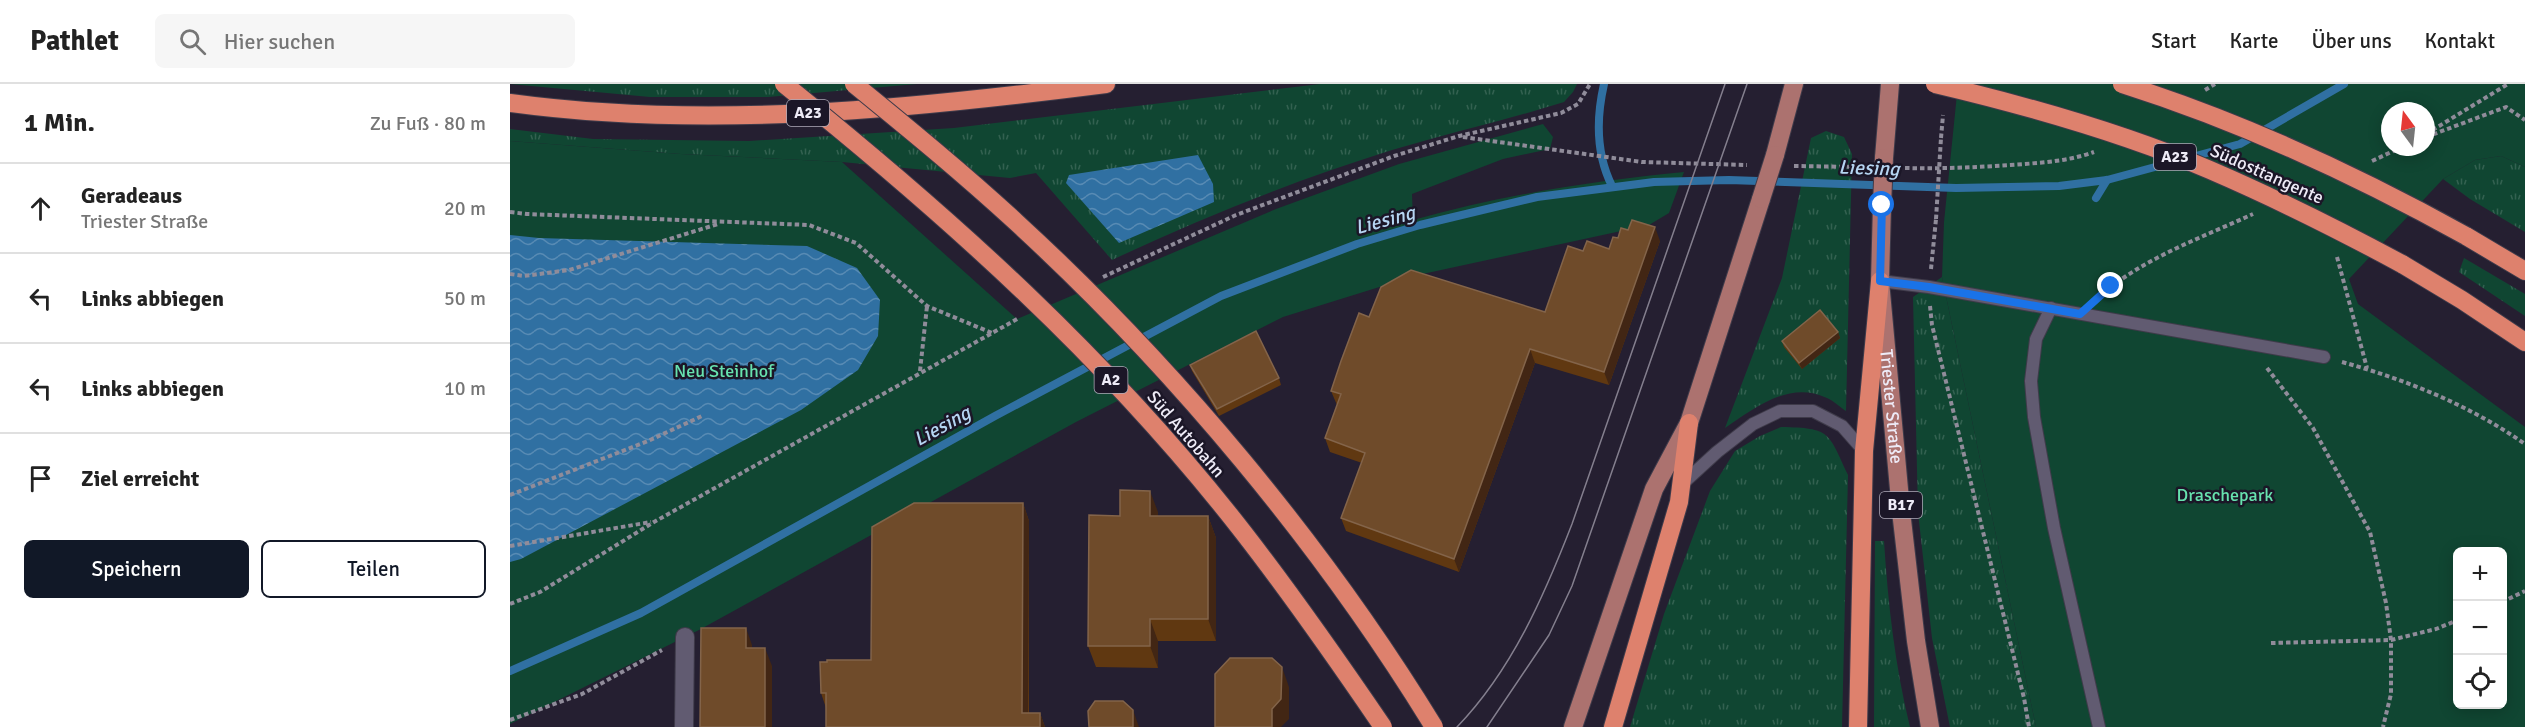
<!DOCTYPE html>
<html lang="de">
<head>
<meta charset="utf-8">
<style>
	:root { --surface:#fff; --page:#f6f6f6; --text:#222; --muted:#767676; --line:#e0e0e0; --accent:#111827 }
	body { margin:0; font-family:Signika,sans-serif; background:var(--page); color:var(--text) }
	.controls { position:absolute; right:18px; bottom:18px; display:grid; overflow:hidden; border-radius:9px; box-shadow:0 3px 15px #0003 }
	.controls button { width:54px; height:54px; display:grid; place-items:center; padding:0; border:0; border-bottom:2px solid var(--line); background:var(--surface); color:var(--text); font:30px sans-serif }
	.compass { position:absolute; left:1871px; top:18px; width:54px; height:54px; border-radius:50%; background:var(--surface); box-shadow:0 3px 15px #0003; rotate:345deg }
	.stop { position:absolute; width:18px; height:18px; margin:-14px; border:4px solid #1a73e8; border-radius:50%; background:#fff }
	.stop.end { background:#1a73e8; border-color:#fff; box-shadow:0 2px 6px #0008 }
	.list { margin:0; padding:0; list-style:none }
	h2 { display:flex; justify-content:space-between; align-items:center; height:78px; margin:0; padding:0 24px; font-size:26px }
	h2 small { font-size:20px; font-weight:400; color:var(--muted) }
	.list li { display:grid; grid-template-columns:39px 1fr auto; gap:18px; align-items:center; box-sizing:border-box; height:90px; padding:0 24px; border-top:2px solid var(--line) }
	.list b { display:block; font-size:22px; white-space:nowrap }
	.list p { margin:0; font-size:20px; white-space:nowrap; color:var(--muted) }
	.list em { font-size:20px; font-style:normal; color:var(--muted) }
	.actions { display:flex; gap:12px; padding:18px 24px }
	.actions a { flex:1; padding:14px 0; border:2px solid var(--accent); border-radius:9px; text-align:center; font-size:21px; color:var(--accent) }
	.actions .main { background:var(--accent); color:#fff }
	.icon { flex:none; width:33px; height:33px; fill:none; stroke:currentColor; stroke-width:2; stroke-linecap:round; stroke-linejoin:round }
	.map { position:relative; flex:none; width:2015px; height:643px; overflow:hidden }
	header { display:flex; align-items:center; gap:36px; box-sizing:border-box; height:84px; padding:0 30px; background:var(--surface); border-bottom:2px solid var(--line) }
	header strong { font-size:28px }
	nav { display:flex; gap:33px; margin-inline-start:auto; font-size:21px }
	.search { width:420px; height:54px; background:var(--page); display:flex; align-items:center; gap:15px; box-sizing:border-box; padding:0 21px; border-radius:9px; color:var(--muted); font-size:22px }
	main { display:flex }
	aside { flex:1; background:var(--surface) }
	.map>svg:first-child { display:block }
</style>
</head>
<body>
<header>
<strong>Pathlet</strong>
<div class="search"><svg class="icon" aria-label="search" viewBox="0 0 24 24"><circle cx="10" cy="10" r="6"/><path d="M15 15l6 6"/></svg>Hier suchen</div>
<nav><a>Start</a><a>Karte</a><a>Über uns</a><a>Kontakt</a></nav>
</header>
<main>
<aside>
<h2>1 Min.<small>Zu Fuß · 80 m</small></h2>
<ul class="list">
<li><svg class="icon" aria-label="ahead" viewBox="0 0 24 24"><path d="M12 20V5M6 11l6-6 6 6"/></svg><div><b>Geradeaus</b><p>Triester Straße</p></div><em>20 m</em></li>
<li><svg class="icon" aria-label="left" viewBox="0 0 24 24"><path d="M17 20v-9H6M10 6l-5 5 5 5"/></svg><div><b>Links abbiegen</b></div><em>50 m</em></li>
<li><svg class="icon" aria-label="left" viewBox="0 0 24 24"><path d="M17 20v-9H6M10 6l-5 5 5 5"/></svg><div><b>Links abbiegen</b></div><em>10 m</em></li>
<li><svg class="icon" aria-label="arrive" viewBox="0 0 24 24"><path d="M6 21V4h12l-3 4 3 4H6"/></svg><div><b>Ziel erreicht</b></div></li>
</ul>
<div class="actions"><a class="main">Speichern</a><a>Teilen</a></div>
</aside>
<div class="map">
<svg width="2015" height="643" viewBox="0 0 2015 643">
	<defs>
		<pattern id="grass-tufts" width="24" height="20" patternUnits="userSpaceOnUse" patternTransform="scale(1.5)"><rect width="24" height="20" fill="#104632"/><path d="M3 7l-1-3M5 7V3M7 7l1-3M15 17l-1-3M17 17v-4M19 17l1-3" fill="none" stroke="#336150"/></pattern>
		<pattern id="water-waves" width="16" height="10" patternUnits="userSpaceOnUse" patternTransform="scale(1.5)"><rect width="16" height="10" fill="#3070a2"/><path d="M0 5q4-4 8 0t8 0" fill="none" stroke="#588bb4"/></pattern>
	</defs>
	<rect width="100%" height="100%" fill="#251f31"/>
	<g fill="url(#grass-tufts)">
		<polygon points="0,0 407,0 258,13 140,13"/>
		<path d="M810 0H1067L1063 8 1054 18C997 36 939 49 882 66 786 96 693 133 602 176L526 89 500 94 332 78 171 70 0 57V45L83 55 239 57 444 44Z"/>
		<path d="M1316 47 1334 53 1342 70 1336 327C1330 323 1324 317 1317 314 1279 296 1245 324 1215 344L1272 194 1301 54Z"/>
		<polygon points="1991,72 2015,83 2015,148 1960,115 1933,95 1965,76"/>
		<polygon points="1954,174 2015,210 2015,232 1949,188"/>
		<polygon points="1432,193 1526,643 1440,643 1422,554 1408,428 1403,213"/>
		<path d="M1271 343C1321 344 1318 348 1338 391L1332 643H1120L1154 530 1200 407 1225 367 1250 352Z"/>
		<path d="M1365 457H1374C1378 520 1385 582 1400 643H1364Z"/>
	</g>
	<g fill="#104632" fill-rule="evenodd">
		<path d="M1448 0H2015V83L1991 72 1965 76 1933 95 1839 195 1848 220 2015 343V643H1526L1432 193 1434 138ZM1880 27H1916V63H1880ZM1948 468H1992V620H1948Z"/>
		<path d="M1033 40 1043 53 1040 65 993 75 902 110 903 136C992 111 1082 97 1174 88L1159 129 1139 141 908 191 773 233 566 338 189 546 0 640V57L171 70 332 78 507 235 766 125 889 80Z"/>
	</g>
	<g fill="url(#water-waves)">
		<polygon points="688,71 703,100 704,118 609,159 556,99 559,91"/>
		<polygon points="0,151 29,154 297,162 347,184 370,216 368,252 348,286 291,326 11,475 0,478"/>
	</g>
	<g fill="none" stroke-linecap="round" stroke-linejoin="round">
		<g stroke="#3070a2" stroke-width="8">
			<path d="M1094 0C1086 35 1086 70 1102 102"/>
			<polyline points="1586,114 1597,96"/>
			<polyline points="0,587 131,529 485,332 711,212 847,160 910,141 1027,113 1144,98 1219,96 1446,104 1549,102 1597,96 1730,60 1834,0"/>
		</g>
		<defs>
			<g id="service">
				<polyline points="1370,197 1419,203 1814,273"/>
				<polyline points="1541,224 1526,255 1521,297 1524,333 1544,444 1589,643"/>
				<polyline points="1171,401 1207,368 1243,340 1270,327 1303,327 1332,342 1354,367"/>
			</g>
			<polyline id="minor" points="174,643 175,553"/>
			<g id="primary">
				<polyline points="1265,71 1284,0"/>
				<polyline points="1374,74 1380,0"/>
				<path id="s1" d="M1372 121 1370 197 1391 427 1406 557 1420 643"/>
				<polyline points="1063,643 1144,405 1179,339 1251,115"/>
			</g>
			<g id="motorway">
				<path d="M0 19C198 46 399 25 596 0"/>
				<polyline points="1956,152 2015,187"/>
				<polyline points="1892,180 1952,216 2015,258"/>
				<polyline points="1103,643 1169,418 1179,339"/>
				<polyline points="1348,643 1354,367 1370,197"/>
			</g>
		</defs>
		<use href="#service" stroke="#3f3b4a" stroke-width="14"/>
		<use href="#minor" stroke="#3f3b4a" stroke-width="20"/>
		<use href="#primary" stroke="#3f3b4a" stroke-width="20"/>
		<use href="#motorway" stroke="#3f3b4a" stroke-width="20"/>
		<g stroke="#908c9a" stroke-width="4" stroke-dasharray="4.5 3" stroke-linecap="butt">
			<polyline points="1695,6 1705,0"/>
			<polyline points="1916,50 1998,0"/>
			<polyline points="953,53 1132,78 1237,81"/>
			<polyline points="1916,53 1996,23 2015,36"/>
			<polyline points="1431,54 1433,31"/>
			<polyline points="1862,77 1892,63"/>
			<polyline points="1284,82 1351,83"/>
			<path d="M1395 84C1435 85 1475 83 1515 80 1539 78 1562 76 1584 68"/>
			<polyline points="0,128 17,130 299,141 346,159 417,222 482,249"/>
			<polyline points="1827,173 1857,284"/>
			<polyline points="1421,185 1426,135"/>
			<polyline points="0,190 14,192 59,186 208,140"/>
			<polyline points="593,193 726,131 884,72 949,52 1051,29 1068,20 1080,0"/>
			<path d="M1589 213C1631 175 1691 154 1743 130"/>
			<polyline points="1420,222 1422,241 1514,614 1519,643"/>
			<path d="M1832 278C1897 296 1959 321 2015 360"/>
			<polyline points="1757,284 1803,344 1860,448 1876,519 1881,556 1881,610 1873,643"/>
			<polyline points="410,287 417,222"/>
			<polyline points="0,411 138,357 192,332"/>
			<polyline points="0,462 141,438"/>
			<polyline points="1992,518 2015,507"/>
			<polyline points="0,520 30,508 144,438 509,234"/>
			<polyline points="1761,559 1881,556 1926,545 1948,536"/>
			<polyline points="0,636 72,610 152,566"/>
		</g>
		<use href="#service" stroke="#615b71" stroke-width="12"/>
		<use href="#minor" stroke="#615b71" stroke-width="18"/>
		<use href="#primary" stroke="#ac726f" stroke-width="18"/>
		<use href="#motorway" stroke="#de816d" stroke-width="18"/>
		<g stroke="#847f8e" stroke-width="1.5">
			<path d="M947 643C1002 586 1034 512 1062 440L1215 0"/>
			<polyline points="977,643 1039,551 1062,502 1237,0"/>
		</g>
		<defs>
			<g id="primary-bridge">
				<polyline points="1251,115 1265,71"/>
				<polyline points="1372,121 1374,74"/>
			</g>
			<g id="motorway-bridge">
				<path d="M274 0C442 135 600 277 733 448 782 511 828 577 873 643"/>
				<path d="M344 0C399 45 454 90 506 138 664 283 812 460 924 643"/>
				<path d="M1425 0C1518 22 1611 48 1700 86 1765 114 1829 146 1892 180"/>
				<path d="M1612 0C1732 38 1846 91 1956 152"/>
			</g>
		</defs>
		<use href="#primary-bridge" stroke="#3f3b4a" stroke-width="20" stroke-linecap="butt"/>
		<use href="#motorway-bridge" stroke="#3f3b4a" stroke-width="20" stroke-linecap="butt"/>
		<polyline stroke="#908c9a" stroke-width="4" stroke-dasharray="4.5 3" stroke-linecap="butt" points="1426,135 1431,54"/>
		<use href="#primary-bridge" stroke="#ac726f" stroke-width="18"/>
		<use href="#motorway-bridge" stroke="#de816d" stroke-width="18"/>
	</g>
	<g fill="#603811">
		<polygon points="1118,146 1150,157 1099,301 1025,279 949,488 836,447 831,434 852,379 820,368 815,354 827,321 821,307 859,233 1035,228 1073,167 1099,165 1108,154"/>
		<polygon points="1328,248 1330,254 1292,285 1274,263 1272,257"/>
		<polygon points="680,281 769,294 771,301 709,332 682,287"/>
		<polygon points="513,419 519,437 519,629 530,629 535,643 316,643 316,624 311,609 317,578 361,576"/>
		<polygon points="648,428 648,432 698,432 706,454 706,557 648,557 648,584 586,583 578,562 610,432"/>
	</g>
	<g fill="#422614">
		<polygon points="1145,143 1150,157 1099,301 1094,288"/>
		<polygon points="1328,248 1330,254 1292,285 1289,279"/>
		<polygon points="1020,265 1025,279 949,488 944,475"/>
		<polygon points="640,407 648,428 648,454 640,432"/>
		<polygon points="513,419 519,437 518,643 512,629"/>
		<polygon points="698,432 706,454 706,557 698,535"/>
		<polygon points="640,535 648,557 648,584 640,562"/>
		<polygon points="236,544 242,561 242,582 236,564"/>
		<polygon points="255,564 262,582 262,643 255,643"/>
		<polygon points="772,583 779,603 779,635 771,643 762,643 762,625"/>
		<polygon points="623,626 629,643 623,643"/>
		<polygon points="530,629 535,643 530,643"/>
	</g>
	<g fill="#6f4b2a" stroke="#83644a" stroke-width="1.5">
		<polygon points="1122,136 1145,143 1094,288 1020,265 944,475 831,434 855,369 815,354 831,310 821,307 831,277 849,229 859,233 871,203 901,186 1035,228 1058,162 1073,167 1077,157 1099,165 1103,153 1108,154 1111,144 1118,146"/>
		<polygon points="1310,226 1328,248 1289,279 1272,257"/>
		<polygon points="746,247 769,294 707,325 680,281"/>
		<polygon points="610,406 640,407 640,432 698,432 698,535 640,535 640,562 578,562 579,431 610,432"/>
		<polygon points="404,419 513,419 512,629 530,629 530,643 316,643 316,609 311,609 310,578 317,578 317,576 361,576 362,443"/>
		<polygon points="191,544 236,544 236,564 255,564 255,643 190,643"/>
		<polygon points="720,574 762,574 772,583 771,615 762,625 762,643 705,643 705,590"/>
		<polygon points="585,617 613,617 623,626 623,643 579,643 578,627"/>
	</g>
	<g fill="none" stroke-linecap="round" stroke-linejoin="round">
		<polyline stroke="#1a73e8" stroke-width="8" points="1372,121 1370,197 1419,203 1570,230 1601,202"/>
	</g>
	<g text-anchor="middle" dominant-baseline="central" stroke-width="5" stroke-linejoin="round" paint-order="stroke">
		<g fill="#1b1627" stroke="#afabb9" stroke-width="1.5">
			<rect x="277" y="16" width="42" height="26" rx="4.5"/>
			<rect x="1644" y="60" width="42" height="26" rx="4.5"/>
			<rect x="584.5" y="283" width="33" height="26" rx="4.5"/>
			<rect x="1370" y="408" width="42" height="26" rx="4.5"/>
		</g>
		<g font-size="16" font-weight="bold" fill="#eeebf7">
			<text x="298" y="29">A23</text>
			<text x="1665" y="73">A23</text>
			<text x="601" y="296">A2</text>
			<text x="1391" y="421">B17</text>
		</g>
		<g font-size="18" fill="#eeebf7" stroke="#1b1627">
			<text transform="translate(1757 90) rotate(24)">Südosttangente</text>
			<text stroke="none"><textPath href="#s1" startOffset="202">Triester Straße</textPath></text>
			<text transform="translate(676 350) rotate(49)">Süd Autobahn</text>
		</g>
		<g font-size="18" fill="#67e2af" stroke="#1b1627">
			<text x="214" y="287">Neu Steinhof</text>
			<text x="1715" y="411">Draschepark</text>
		</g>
		<g font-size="20" font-style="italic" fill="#b5d5f2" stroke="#1b1627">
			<text transform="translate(1359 84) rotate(2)">Liesing</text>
			<text transform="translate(875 136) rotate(-15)">Liesing</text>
			<text transform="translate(432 342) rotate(-29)">Liesing</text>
		</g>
	</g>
</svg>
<div class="controls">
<button>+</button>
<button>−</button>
<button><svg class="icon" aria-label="locate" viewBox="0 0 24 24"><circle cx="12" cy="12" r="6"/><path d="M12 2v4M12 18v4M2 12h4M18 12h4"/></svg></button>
</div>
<svg class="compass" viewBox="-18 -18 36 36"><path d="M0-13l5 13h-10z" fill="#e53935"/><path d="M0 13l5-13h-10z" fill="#767676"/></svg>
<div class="stop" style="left:1372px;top:121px"></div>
<div class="stop end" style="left:1601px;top:202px"></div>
</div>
</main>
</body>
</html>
